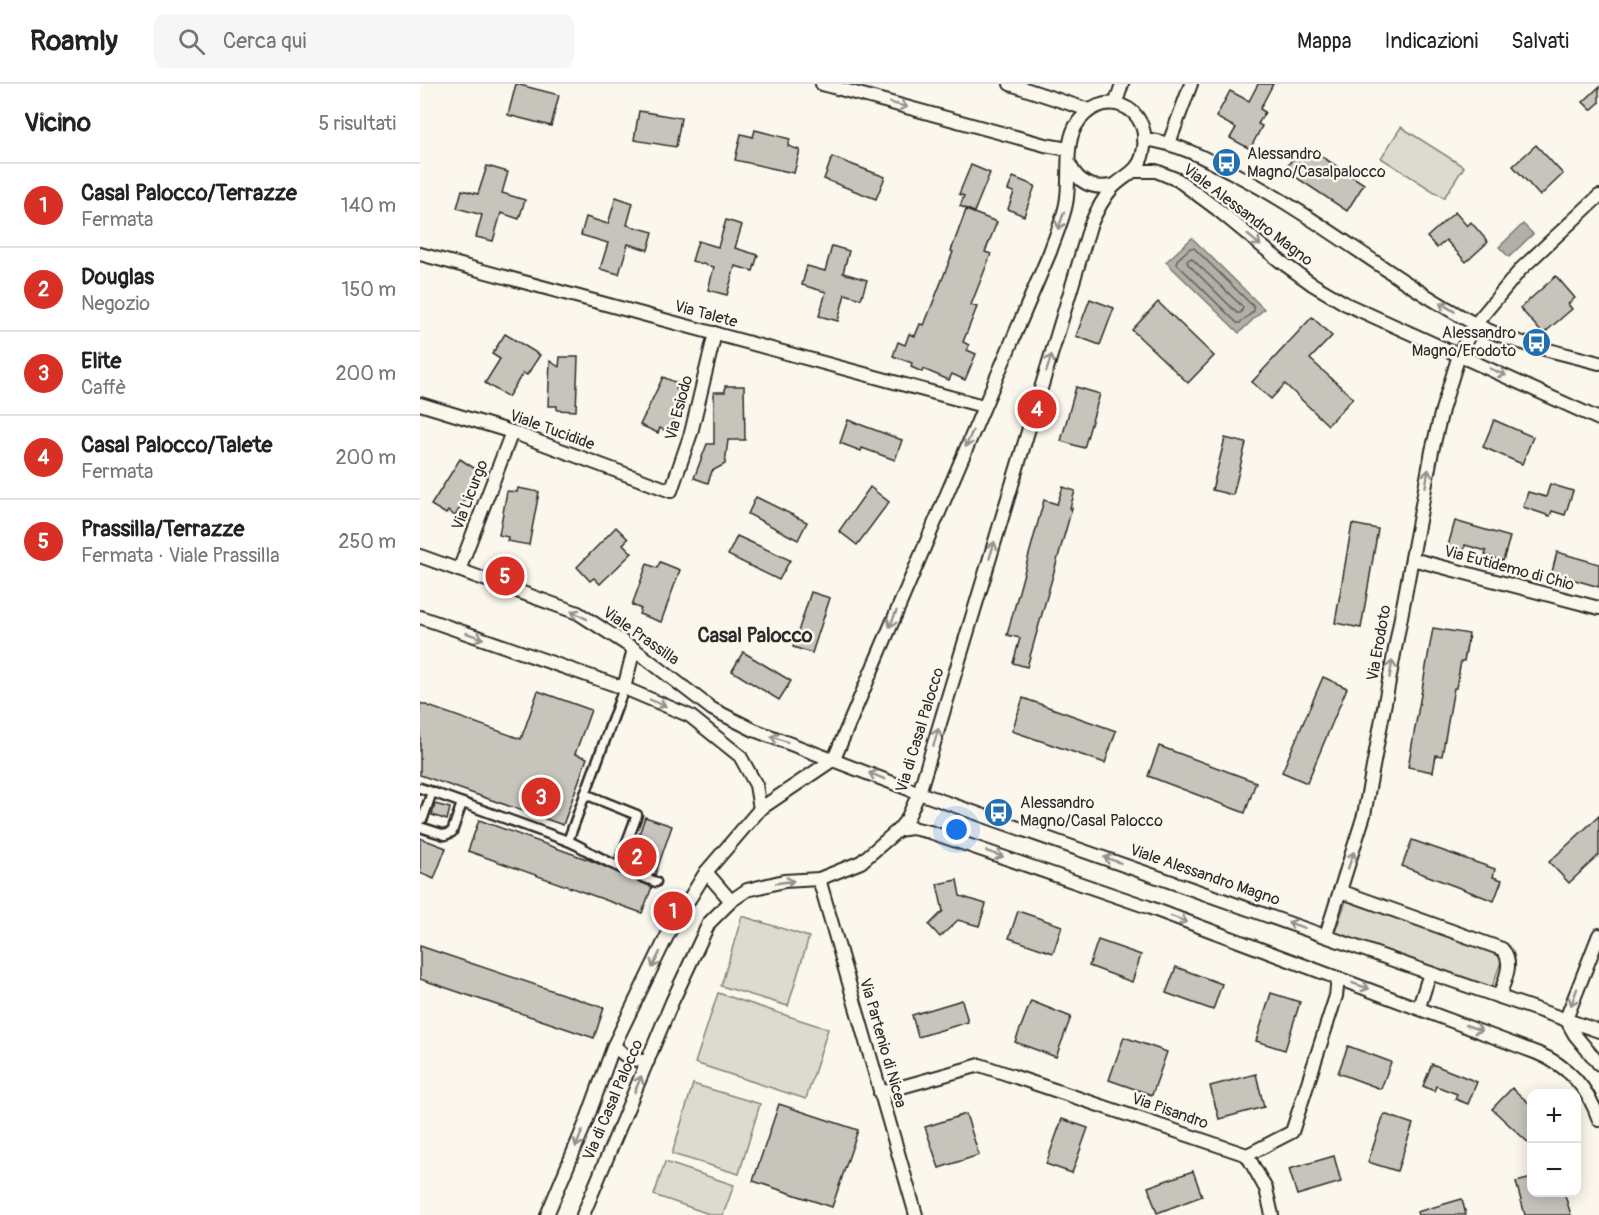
<!DOCTYPE html>
<html lang="it">
<head>
<meta charset="utf-8">
<style>
	:root { --surface:#fff; --page:#f6f6f6; --text:#222; --muted:#767676; --line:#e0e0e0; --accent:#d93025 }
	body { margin:0; font-family:Pangolin,sans-serif; background:var(--page); color:var(--text) }
	.controls { position:absolute; right:18px; bottom:18px; display:grid; overflow:hidden; border-radius:12px; box-shadow:0 3px 15px #0003 }
	.controls button { width:54px; height:54px; display:grid; place-items:center; padding:0; border:0; border-bottom:2px solid var(--line); background:var(--surface); color:var(--text); font:30px sans-serif }
	.you { position:absolute; left:537px; top:746px; width:21px; height:21px; margin:-15px; border:4px solid #fff; border-radius:50%; background:#1a73e8; box-shadow:0 0 0 9px #1a73e833 }
	.badge { display:grid; place-items:center; width:39px; height:39px; border-radius:50%; background:var(--accent); color:#fff; font-size:20px; font-weight:700 }
	.pin { position:absolute; translate:-50% -50%; border:3px solid #fff; box-shadow:0 2px 6px #0006 }
	.list { margin:0; padding:0; list-style:none }
	h2 { display:flex; justify-content:space-between; align-items:center; height:78px; margin:0; padding:0 24px; font-size:26px }
	h2 small { font-size:20px; font-weight:400; color:var(--muted) }
	.list li { display:grid; grid-template-columns:39px 1fr auto; gap:18px; align-items:center; box-sizing:border-box; height:84px; padding:0 24px; border-top:2px solid var(--line) }
	.list b { display:block; font-size:22px; white-space:nowrap }
	.list p { margin:0; font-size:20px; white-space:nowrap; color:var(--muted) }
	.list em { font-size:20px; font-style:normal; color:var(--muted) }
	.icon { flex:none; width:33px; height:33px; fill:none; stroke:currentColor; stroke-width:2; stroke-linecap:round; stroke-linejoin:round }
	.map { position:relative; flex:none; width:1179px; height:1131px; overflow:hidden }
	header { display:flex; align-items:center; gap:36px; box-sizing:border-box; height:84px; padding:0 30px; background:var(--surface); border-bottom:2px solid var(--line) }
	header strong { font-size:28px }
	nav { display:flex; gap:33px; margin-inline-start:auto; font-size:21px }
	.search { width:420px; height:54px; background:var(--page); display:flex; align-items:center; gap:15px; box-sizing:border-box; padding:0 21px; border-radius:12px; color:var(--muted); font-size:22px }
	main { display:flex }
	aside { flex:1; background:var(--surface) }
	.map>svg:first-child { display:block }
</style>
</head>
<body>
<header>
<strong>Roamly</strong>
<div class="search"><svg class="icon" aria-label="search" viewBox="0 0 24 24"><circle cx="10" cy="10" r="6"/><path d="M15 15l6 6"/></svg>Cerca qui</div>
<nav><a>Mappa</a><a>Indicazioni</a><a>Salvati</a></nav>
</header>
<main>
<aside>
<h2>Vicino<small>5 risultati</small></h2>
<ul class="list">
<li><span class="badge">1</span><div><b>Casal Palocco/Terrazze</b><p>Fermata</p></div><em>140 m</em></li>
<li><span class="badge">2</span><div><b>Douglas</b><p>Negozio</p></div><em>150 m</em></li>
<li><span class="badge">3</span><div><b>Elite</b><p>Caffè</p></div><em>200 m</em></li>
<li><span class="badge">4</span><div><b>Casal Palocco/Talete</b><p>Fermata</p></div><em>200 m</em></li>
<li><span class="badge">5</span><div><b>Prassilla/Terrazze</b><p>Fermata · Viale Prassilla</p></div><em>250 m</em></li>
</ul>
</aside>
<div class="map">
<svg width="1179" height="1131" viewBox="0 0 1179 1131">
	<rect width="100%" height="100%" fill="#fbf7ec"/>
	<filter id="ink" filterUnits="userSpaceOnUse"><feTurbulence type="fractalNoise" baseFrequency=".0167" numOctaves="2"/><feDisplacementMap in="SourceGraphic" scale="12" xChannelSelector="R" yChannelSelector="G"/><feConvolveMatrix kernelMatrix="1 2 1 2 8 2 1 2 1" color-interpolation-filters="sRGB"/></filter>
	<g filter="url(#ink)">
		<g fill="#dddad0" stroke="#84827e" stroke-width="1.5">
			<polygon points="981,43 1044,83 1024,114 961,74"/>
			<polygon points="926,817 1083,872 1072,903 915,848"/>
			<polygon points="322,832 389,853 368,922 301,902"/>
			<polygon points="298,909 408,945 386,1015 275,979"/>
			<polygon points="273,1000 340,1020 319,1090 252,1070"/>
			<polygon points="245,1078 314,1101 303,1131 292,1131 234,1111"/>
		</g>
		<g fill="#b1afa7" stroke="#7b7a75" stroke-width="1.5">
			<polygon points="1103,140 1113,150 1089,173 1079,163"/>
			<polygon points="772,154 844,225 819,249 746,178"/>
		</g>
		<g fill="none" stroke-linecap="round" stroke-linejoin="round">
			<g stroke="#61605d" stroke-width="1.5">
				<polygon points="770,164 774,164 834,223 834,227 820,239 817,239 757,180 757,176"/>
				<polygon points="771,174 823,223 821,229 817,229 768,180 767,177"/>
			</g>
		</g>
		<g fill="#c7c4bc" stroke="#2b2b2b" stroke-width="1.5">
			<polygon points="96,0 139,11 131,42 88,31"/>
			<polygon points="838,0 853,0 840,25 845,28 838,40 842,42 830,65 810,54 816,44 796,33 810,7 829,17"/>
			<polygon points="1179,3 1179,19 1171,26 1163,18"/>
			<polygon points="219,27 261,34 256,63 214,56"/>
			<polygon points="335,46 370,55 368,62 380,66 374,89 315,76 321,50 333,53"/>
			<polygon points="1116,61 1143,90 1120,112 1093,82"/>
			<polygon points="878,66 888,72 892,66 944,100 927,127 865,86"/>
			<polygon points="412,73 465,93 456,115 404,95"/>
			<polygon points="551,81 570,89 554,128 540,122 544,112 539,110"/>
			<polygon points="67,82 88,88 82,109 105,116 99,135 81,129 73,157 56,153 62,131 37,124 42,106 58,110"/>
			<polygon points="593,93 615,102 604,132 588,125 594,108 588,106"/>
			<polygon points="196,113 213,119 207,141 233,148 228,166 208,160 199,190 180,185 188,159 161,151 166,133 188,140"/>
			<polygon points="546,126 577,138 565,168 571,170 551,221 557,223 543,258 549,261 547,266 556,270 545,296 532,290 529,296 503,285 502,288 491,283 492,279 473,272 478,258 485,261 489,250 495,252 500,240 504,241 533,168 531,167"/>
			<polygon points="1035,128 1047,142 1051,138 1068,158 1046,178 1026,156 1017,164 1007,153"/>
			<polygon points="306,136 322,141 315,164 338,171 333,187 315,182 307,211 288,206 294,183 272,177 278,157 298,163"/>
			<polygon points="412,162 429,167 423,189 447,196 441,215 425,210 418,237 399,232 406,208 382,201 387,182 405,187"/>
			<polygon points="1136,192 1155,214 1148,220 1152,225 1123,250 1100,224"/>
			<polygon points="670,215 694,224 680,261 656,252"/>
			<polygon points="738,218 794,272 768,299 712,246"/>
			<polygon points="892,233 912,252 890,275 933,314 908,341 865,300 851,315 832,298"/>
			<polygon points="85,250 120,271 107,291 103,289 88,313 65,299 80,275 72,270"/>
			<polygon points="140,273 158,273 156,327 137,326 137,322 128,322 130,277 139,283"/>
			<polygon points="243,293 259,300 256,305 266,310 248,348 240,344 238,349 220,341"/>
			<polygon points="305,302 324,302 325,356 308,356 305,380 292,387 288,399 274,394 287,360 294,360 294,308 305,308"/>
			<polygon points="656,303 680,310 664,364 641,357"/>
			<polygon points="428,336 482,356 475,376 442,364 441,367 420,359"/>
			<polygon points="1074,336 1113,353 1102,380 1063,363"/>
			<polygon points="805,354 826,359 813,411 792,406"/>
			<polygon points="40,375 57,386 54,391 58,394 35,432 28,427 26,430 11,421"/>
			<polygon points="1130,400 1153,407 1145,431 1132,427 1130,432 1103,423 1108,408 1126,413"/>
			<polygon points="450,403 469,418 437,461 419,447"/>
			<polygon points="643,403 655,407 650,424 652,424 607,583 593,579 600,554 587,551 624,416 637,420"/>
			<polygon points="98,404 119,408 109,461 87,457 88,453 79,451 87,407 97,408"/>
			<polygon points="336,413 387,438 378,456 328,430"/>
			<polygon points="1035,437 1090,453 1083,477 1065,471 1066,467 1045,461 1044,467 1028,462"/>
			<polygon points="932,440 958,445 941,544 915,539"/>
			<polygon points="196,443 208,455 203,460 212,469 180,500 174,494 170,497 157,483"/>
			<polygon points="317,452 370,476 359,496 308,471"/>
			<polygon points="1137,468 1179,480 1179,503 1148,494 1147,497 1131,492"/>
			<polygon points="240,478 260,486 241,538 219,530 221,525 212,521 227,480 237,484"/>
			<polygon points="391,508 410,514 392,569 373,563"/>
			<polygon points="1013,544 1049,550 1044,577 1041,577 1036,604 1034,604 1022,672 1016,671 1013,688 988,683"/>
			<polygon points="323,568 371,597 359,616 312,587"/>
			<polygon points="903,593 927,604 887,699 862,688"/>
			<polygon points="118,607 171,626 155,670 167,674 143,741 0,691 0,619 101,655"/>
			<polygon points="603,614 696,647 685,679 592,647"/>
			<polygon points="739,662 836,698 825,729 728,692"/>
			<polygon points="15,720 30,724 27,736 12,731"/>
			<polygon points="1179,732 1179,771 1149,799 1129,778"/>
			<polygon points="225,733 252,742 235,791 209,780"/>
			<polygon points="59,736 172,777 232,803 222,829 48,767"/>
			<polygon points="0,754 26,764 14,795 0,789"/>
			<polygon points="992,756 1075,785 1073,793 1082,796 1074,817 982,782"/>
			<polygon points="537,796 540,812 566,820 559,842 538,836 520,853 509,841 523,827 517,800"/>
			<polygon points="598,827 642,842 633,869 589,854"/>
			<polygon points="678,856 721,871 712,898 669,882"/>
			<polygon points="0,862 184,924 174,954 0,895"/>
			<polygon points="756,883 802,900 793,926 746,909"/>
			<polygon points="851,909 880,918 865,966 836,957"/>
			<polygon points="542,916 548,938 498,953 492,931"/>
			<polygon points="611,917 651,933 636,973 595,958"/>
			<polygon points="704,953 747,968 732,1011 689,996"/>
			<polygon points="928,962 971,978 961,1005 918,989"/>
			<polygon points="1012,980 1057,998 1048,1020 1035,1015 1037,1010 1016,1002 1014,1007 1003,1002"/>
			<polygon points="836,990 844,1023 799,1035 790,1002"/>
			<polygon points="1092,1004 1112,1022 1112,1062 1072,1025"/>
			<polygon points="359,1020 438,1046 412,1123 333,1097"/>
			<polygon points="546,1030 559,1071 519,1084 505,1043"/>
			<polygon points="964,1030 993,1040 977,1087 948,1078"/>
			<polygon points="642,1035 668,1044 652,1089 626,1080"/>
			<polygon points="914,1072 921,1098 877,1111 869,1085"/>
			<polygon points="773,1087 782,1112 737,1129 728,1103"/>
			<polygon points="1112,1094 1112,1108 1144,1108 1151,1131 1105,1131 1096,1098"/>
			<polygon points="1042,1115 1046,1131 998,1131 997,1128"/>
		</g>
		<g fill="none" stroke-linecap="round" stroke-linejoin="round">
			<defs>
				<g id="pedestrian">
					<polyline points="0,704 12,708"/>
					<polyline points="165,710 217,731 198,782"/>
					<polyline points="0,736 3,734 12,708 148,757 204,604"/>
					<polyline points="0,743 25,751 32,748 42,719"/>
					<path d="M148 757C158 761 164 765 173 770 193 781 214 790 236 798"/>
				</g>
				<g id="minor">
					<polyline points="402,0 625,61 648,65"/>
					<polyline points="590,0 669,26"/>
					<polyline points="696,18 702,0"/>
					<path d="M724 55C758 59 787 75 817 91 901 135 974 197 1057 241 1094 260 1139 268 1179 279"/>
					<polyline points="749,59 771,0"/>
					<path d="M650 81C659 100 674 106 695 101"/>
					<polyline points="714,87 736,87 758,96 797,125 860,177 892,200 926,220 1179,335"/>
					<polyline points="0,170 563,322"/>
					<polyline points="0,320 92,348 251,407 271,349 295,249"/>
					<polyline points="0,472 158,529 214,565 292,625 334,646 499,709 1010,889 1179,947"/>
					<polyline points="992,475 1179,524"/>
					<polyline points="39,486 92,348"/>
					<polyline points="0,533 204,604 270,632 320,672 336,701 340,725"/>
					<polyline points="204,604 214,565"/>
					<path d="M478 746 492 744 510 748 728 823 1117 969C1149 982 1168 1004 1179 1036"/>
					<polyline points="286,788 311,817"/>
					<polyline points="399,795 496,1131"/>
					<path d="M920 807 1082 865C1095 878 1084 897 1079 913"/>
					<polyline points="906,851 944,731 1012,367 1022,326 1039,271 1053,243 1101,185 1179,112"/>
					<polyline points="999,923 1010,889"/>
					<polyline points="1146,935 1179,851"/>
					<polyline points="1146,935 1155,951 1179,980"/>
					<path d="M194 961C205 973 211 977 228 977"/>
					<polyline points="460,1009 560,981 827,1071 872,1048 916,912 918,894"/>
					<polyline points="827,1071 846,1105 852,1131"/>
					<path d="M127 1131 166 1038 194 961 249 848 286 788 340 725 414 675 630 168C635 153 643 136 646 120 651 96 644 65 655 43 680 0 734 21 723 69 719 88 705 91 693 103 683 114 676 128 670 142L499 709 487 735 478 746 441 778 399 795 364 797 327 806 311 817 289 839 252 918 163 1131"/>
				</g>
			</defs>
			<use href="#pedestrian" stroke="#2b2b2b" stroke-width="13"/>
			<use href="#minor" stroke="#2b2b2b" stroke-width="16"/>
			<use href="#pedestrian" stroke="#fbf7ec" stroke-width="8"/>
			<use href="#minor" stroke="#fbf7ec" stroke-width="12"/>
		</g>
		<defs><path id="oneway-shaft" d="M-6 0H5M1.5-3L5.5 0L1.5 3" fill="none" stroke-width="1.6" stroke-linecap="round" stroke-linejoin="round" transform="scale(1.5)"/></defs>
		<g stroke="#93918c">
			<use href="#oneway-shaft" transform="translate(479 21) rotate(15)"/>
			<use href="#oneway-shaft" transform="translate(641 137) rotate(109)"/>
			<use href="#oneway-shaft" transform="translate(834 156) rotate(40)"/>
			<use href="#oneway-shaft" transform="translate(1027 223) rotate(-149)"/>
			<use href="#oneway-shaft" transform="translate(629 279) rotate(-73)"/>
			<use href="#oneway-shaft" transform="translate(1078 288) rotate(24)"/>
			<use href="#oneway-shaft" transform="translate(549 355) rotate(113)"/>
			<use href="#oneway-shaft" transform="translate(1007 394) rotate(-80)"/>
			<use href="#oneway-shaft" transform="translate(572 466) rotate(-73)"/>
			<use href="#oneway-shaft" transform="translate(159 531) rotate(-153)"/>
			<use href="#oneway-shaft" transform="translate(473 535) rotate(113)"/>
			<use href="#oneway-shaft" transform="translate(55 552) rotate(19)"/>
			<use href="#oneway-shaft" transform="translate(971 585) rotate(-80)"/>
			<use href="#oneway-shaft" transform="translate(238 619) rotate(23)"/>
			<use href="#oneway-shaft" transform="translate(516 653) rotate(-73)"/>
			<use href="#oneway-shaft" transform="translate(359 655) rotate(-160)"/>
			<use href="#oneway-shaft" transform="translate(457 692) rotate(-158)"/>
			<use href="#oneway-shaft" transform="translate(575 770) rotate(19)"/>
			<use href="#oneway-shaft" transform="translate(692 776) rotate(-161)"/>
			<use href="#oneway-shaft" transform="translate(931 776) rotate(-71)"/>
			<use href="#oneway-shaft" transform="translate(365 798) rotate(-8)"/>
			<use href="#oneway-shaft" transform="translate(759 835) rotate(21)"/>
			<use href="#oneway-shaft" transform="translate(876 841) rotate(-161)"/>
			<use href="#oneway-shaft" transform="translate(236 876) rotate(116)"/>
			<use href="#oneway-shaft" transform="translate(941 902) rotate(19)"/>
			<use href="#oneway-shaft" transform="translate(1154 913) rotate(110)"/>
			<use href="#oneway-shaft" transform="translate(1054 944) rotate(21)"/>
			<use href="#oneway-shaft" transform="translate(218 1000) rotate(-67)"/>
			<use href="#oneway-shaft" transform="translate(159 1055) rotate(112)"/>
		</g>
	</g>
	<defs>
		<symbol id="bus-disc" viewBox="-11 -11 22 22"><circle r="9.5" fill="#1f6fb2" stroke="#fbf7ec"/><path d="M-5-6H5V4H4V6H2V4H-2V6H-4V4H-5ZM-3.5-4V0h7V-4ZM-3.5 1.2v1.5H-2V1.2ZM2 1.2v1.5H3.5V1.2Z" fill="#fff"/></symbol>
	</defs>
	<g fill-rule="evenodd">
		<use href="#bus-disc" x="790" y="62" width="33" height="33"/>
		<use href="#bus-disc" x="1100" y="242" width="33" height="33"/>
		<use href="#bus-disc" x="562" y="712" width="33" height="33"/>
	</g>
	<g text-anchor="middle" dominant-baseline="central" stroke-width="5" stroke-linejoin="round" paint-order="stroke">
		<g font-size="16" fill="#2b2b2b" stroke="#fbf7ec" text-anchor="start">
			<text x="827" y="70">Alessandro<tspan x="827" dy="18">Magno/Casalpalocco</tspan></text>
			<text x="1096" y="249" text-anchor="end">Alessandro<tspan x="1096" dy="18">Magno/Erodoto</tspan></text>
			<text x="600" y="719">Alessandro<tspan x="600" dy="18">Magno/Casal Palocco</tspan></text>
		</g>
		<g font-size="16" fill="#2b2b2b" stroke="#fbf7ec">
			<text transform="translate(828 131) rotate(37)">Viale Alessandro Magno</text>
			<text transform="translate(286 230) rotate(15)">Via Talete</text>
			<text transform="translate(259 324) rotate(-75)">Via Esiodo</text>
			<text transform="translate(132 346) rotate(20)">Viale Tucidide</text>
			<text transform="translate(50 411) rotate(-69)">Via Licurgo</text>
			<text transform="translate(1089 484) rotate(15)">Via Eutidemo di Chio</text>
			<text transform="translate(221 552) rotate(35)">Viale Prassilla</text>
			<text transform="translate(959 559) rotate(-80)">Via Erodoto</text>
			<text transform="translate(500 646) rotate(-73)">Via di Casal Palocco</text>
			<text transform="translate(785 791) rotate(19)">Viale Alessandro Magno</text>
			<text transform="translate(463 959) rotate(74)">Via Partenio di Nicea</text>
			<text transform="translate(193 1016) rotate(-67)">Via di Casal Palocco</text>
			<text transform="translate(750 1027) rotate(19)">Via Pisandro</text>
		</g>
		<g font-size="20" font-weight="bold" fill="#2b2b2b" stroke="#fbf7ec">
			<text x="335" y="551">Casal Palocco</text>
		</g>
	</g>
</svg>
<div class="controls">
<button>+</button>
<button>−</button>
</div>
<div class="you"></div>
<div class="pin badge" style="left:253px;top:827px">1</div>
<div class="pin badge" style="left:217px;top:773px">2</div>
<div class="pin badge" style="left:121px;top:713px">3</div>
<div class="pin badge" style="left:617px;top:325px">4</div>
<div class="pin badge" style="left:85px;top:492px">5</div>
</div>
</main>
</body>
</html>
